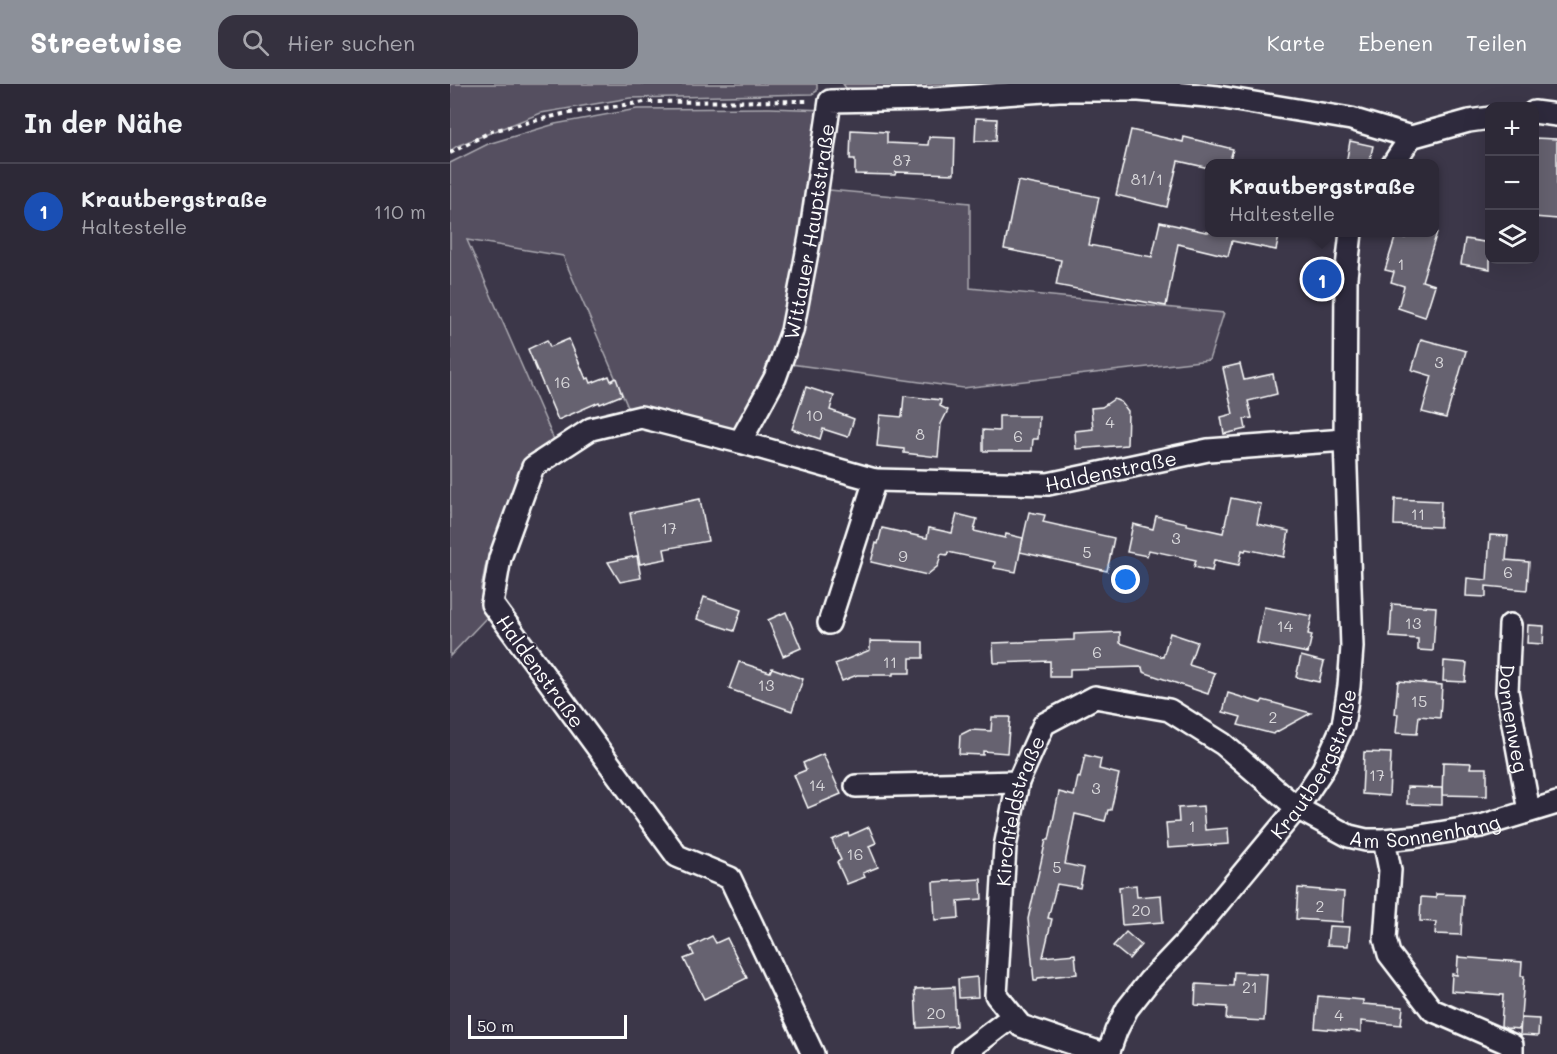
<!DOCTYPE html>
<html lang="de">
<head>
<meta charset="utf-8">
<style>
	:root { --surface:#2d2937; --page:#35313f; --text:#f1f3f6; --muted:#a7a6ad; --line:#484552; --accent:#8c9099 }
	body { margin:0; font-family:Mali,sans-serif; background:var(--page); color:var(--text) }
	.controls { position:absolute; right:18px; top:18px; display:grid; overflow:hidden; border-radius:12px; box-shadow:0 6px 24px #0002 }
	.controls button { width:54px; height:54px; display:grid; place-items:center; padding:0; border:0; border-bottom:2px solid var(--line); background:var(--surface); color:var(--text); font:30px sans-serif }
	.scale { position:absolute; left:18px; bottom:15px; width:159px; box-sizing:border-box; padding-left:6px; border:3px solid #fff; border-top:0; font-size:16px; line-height:21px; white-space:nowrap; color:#fff; -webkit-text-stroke:4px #2f2a3d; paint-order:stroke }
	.you { position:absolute; left:676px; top:496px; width:21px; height:21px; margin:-15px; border:4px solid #fff; border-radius:50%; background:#1a73e8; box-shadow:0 0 0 9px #1a73e833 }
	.badge { display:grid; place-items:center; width:39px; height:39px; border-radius:50%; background:var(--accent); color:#fff; font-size:20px; font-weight:700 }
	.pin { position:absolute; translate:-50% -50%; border:3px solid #fff; box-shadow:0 2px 6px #0006 }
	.popup { position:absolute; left:755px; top:75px; width:234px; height:78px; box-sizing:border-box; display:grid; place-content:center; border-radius:12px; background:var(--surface); filter:drop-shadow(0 2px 4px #0005); font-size:20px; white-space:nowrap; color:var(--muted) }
	.popup b { font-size:22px; color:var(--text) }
	.popup::after { content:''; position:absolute; left:50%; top:100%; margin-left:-12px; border:12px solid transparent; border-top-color:var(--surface) }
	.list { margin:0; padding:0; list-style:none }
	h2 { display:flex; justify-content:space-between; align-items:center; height:78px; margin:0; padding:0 24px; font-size:26px }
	h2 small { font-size:20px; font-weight:400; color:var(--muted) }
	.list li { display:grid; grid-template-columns:39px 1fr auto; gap:18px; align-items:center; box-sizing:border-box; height:96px; padding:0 24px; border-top:2px solid var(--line) }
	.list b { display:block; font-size:22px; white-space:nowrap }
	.list p { margin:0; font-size:20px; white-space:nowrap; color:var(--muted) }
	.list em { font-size:20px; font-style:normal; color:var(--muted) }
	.icon { flex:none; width:33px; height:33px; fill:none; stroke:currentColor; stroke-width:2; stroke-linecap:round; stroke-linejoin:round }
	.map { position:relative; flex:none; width:1107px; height:970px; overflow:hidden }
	header { display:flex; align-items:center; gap:36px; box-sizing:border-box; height:84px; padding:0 30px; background:var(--accent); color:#fff }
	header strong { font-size:28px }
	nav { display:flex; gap:33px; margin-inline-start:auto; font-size:21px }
	.search { width:420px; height:54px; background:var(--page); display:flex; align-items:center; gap:15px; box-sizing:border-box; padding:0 21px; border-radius:18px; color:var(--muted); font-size:22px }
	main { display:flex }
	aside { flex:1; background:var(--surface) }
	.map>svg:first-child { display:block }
</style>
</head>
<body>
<header>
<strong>Streetwise</strong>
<div class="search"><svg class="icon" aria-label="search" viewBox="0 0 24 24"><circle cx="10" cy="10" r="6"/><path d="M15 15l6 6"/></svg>Hier suchen</div>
<nav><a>Karte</a><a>Ebenen</a><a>Teilen</a></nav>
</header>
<main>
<aside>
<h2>In der Nähe<small></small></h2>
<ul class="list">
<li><span class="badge" style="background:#1a4fb4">1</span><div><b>Krautbergstraße</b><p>Haltestelle</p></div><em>110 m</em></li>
</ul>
</aside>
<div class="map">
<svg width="1107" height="970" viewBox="0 0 1107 970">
	<rect width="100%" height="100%" fill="#3c3749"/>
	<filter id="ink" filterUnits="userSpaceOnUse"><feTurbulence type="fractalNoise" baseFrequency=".0167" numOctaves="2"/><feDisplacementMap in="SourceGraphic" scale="12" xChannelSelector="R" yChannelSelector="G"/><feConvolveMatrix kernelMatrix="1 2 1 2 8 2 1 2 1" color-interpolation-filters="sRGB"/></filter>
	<g filter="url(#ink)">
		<g fill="#555060" stroke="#aaa8b0" stroke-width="1.5">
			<polygon points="0,0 367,0 367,7 362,10 180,14 91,29 7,62 0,67"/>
			<polygon points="393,0 574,0 460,8 396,4"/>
			<polygon points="320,24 376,26 347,186 324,279 287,345 276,345 180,328 113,172 17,156 105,358 85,373 61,410 36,479 31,505 37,533 0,572 0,79 38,60 105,40 187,25"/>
			<polygon points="379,106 520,119 520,204 774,229 759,276 513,304 341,280"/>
		</g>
		<g fill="#666270" stroke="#fff" stroke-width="1.5">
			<polygon points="526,34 547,35 546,57 525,57"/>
			<polygon points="401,46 437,48 437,59 478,61 479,53 505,54 504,90 446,88 445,91 405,90 405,75 400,75"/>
			<polygon points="681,46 733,58 734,53 783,65 779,80 759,80 759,84 728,77 717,123 666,111"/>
			<polygon points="1084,54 1107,55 1107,135 1084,133"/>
			<polygon points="900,57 923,62 919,80 896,80"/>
			<polygon points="568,97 649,113 639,161 702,173 710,138 756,148 830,148 826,166 782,157 778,172 728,160 716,222 606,201 611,176 554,165"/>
			<polygon points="956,148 987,148 972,197 985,201 975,233 948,224 954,202 941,198 944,188 935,186 946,151 955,154"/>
			<polygon points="1015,155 1040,159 1040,185 1011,180"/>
			<polygon points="119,255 136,295 139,294 141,299 159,292 161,297 166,294 172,311 150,320 149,318 108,336 78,265 97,256 100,263"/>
			<polygon points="971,255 1016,267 1003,313 1002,313 996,334 972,328 982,292 962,286"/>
			<polygon points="790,280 794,296 823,290 827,310 798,317 802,334 794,335 796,345 774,350 771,333 783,330 773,284"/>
			<polygon points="356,303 384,312 380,326 404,335 398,353 373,345 370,355 342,345"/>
			<polygon points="454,312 491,316 490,322 498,326 491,340 488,373 454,369 454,365 427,362 430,331 452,333"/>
			<polygon points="664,315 671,318 678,327 677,361 626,365 625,347 643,345 641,324 652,323"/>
			<polygon points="549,332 589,332 588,355 583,355 582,367 533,367 533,346 549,347"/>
			<polygon points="781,414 811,420 807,440 839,447 834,473 796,465 795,467 792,466 789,481 764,476 762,487 744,483 746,476 699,466 697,472 677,468 683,440 703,445 706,432 737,439 737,441 773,449"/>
			<polygon points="250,415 258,457 214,465 216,475 190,480 180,429"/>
			<polygon points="945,415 991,417 990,443 944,441"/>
			<polygon points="579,428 595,431 593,438 664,454 657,487 570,468"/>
			<polygon points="507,430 527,435 524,447 555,454 556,450 573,454 566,488 544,484 545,478 498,468 497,471 491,470 488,482 477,491 421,478 426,459 428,460 432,444 477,454 479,444 502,449"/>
			<polygon points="1040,451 1058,452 1056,476 1079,478 1077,506 1036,502 1036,513 1016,512 1017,494 1037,496"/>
			<polygon points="187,472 191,494 170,498 158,478"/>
			<polygon points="254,513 291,526 284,547 247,535"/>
			<polygon points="942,520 986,523 983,567 968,566 968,555 940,553"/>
			<polygon points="814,523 862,532 858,550 862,551 858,569 807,559"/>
			<polygon points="336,528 351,564 333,572 318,536"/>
			<polygon points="1078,541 1094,542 1093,560 1077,559"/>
			<polygon points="670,548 670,559 713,573 720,549 747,558 739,581 765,589 758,610 693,588 692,583 620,585 620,593 600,593 600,577 544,579 543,559 624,556 624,550"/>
			<polygon points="420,557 473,558 473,574 460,574 460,589 443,589 443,591 407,591 392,597 385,580 420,566"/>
			<polygon points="851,572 874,578 869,598 846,593"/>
			<polygon points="994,577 1017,579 1015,598 993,597"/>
			<polygon points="289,578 320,588 322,584 353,595 342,627 279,605"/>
			<polygon points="948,597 992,601 990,634 969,632 967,650 946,649 948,630 945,630"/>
			<polygon points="778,609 811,619 813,616 861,629 823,650 788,641 791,633 773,628"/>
			<polygon points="542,633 560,633 557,669 533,667 533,671 509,670 510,651 520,646 541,647"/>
			<polygon points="914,668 941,669 939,712 912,710"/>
			<polygon points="373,670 391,710 358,724 344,691 356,686 353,679"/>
			<polygon points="635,671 651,675 649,685 669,690 661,726 658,726 655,737 625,730 615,780 634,784 630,804 607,800 598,834 602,835 593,873 625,870 627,890 588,894 587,897 584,897 578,835 596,756 599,756 609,708 624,712 628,693 630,694"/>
			<polygon points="993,678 1021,679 1020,684 1037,684 1037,712 992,711"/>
			<polygon points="957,703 992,704 992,721 957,720"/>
			<polygon points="753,722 755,746 778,744 779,760 718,764 716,739 729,738 728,724"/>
			<polygon points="419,743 426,759 419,762 428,783 413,789 415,793 397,800 387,778 391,776 382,756 398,749 399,752"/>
			<polygon points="531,795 532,815 508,817 509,834 485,836 483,798"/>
			<polygon points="686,801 687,813 711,811 713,838 672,841 669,803"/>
			<polygon points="848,804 894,808 892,838 846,835"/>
			<polygon points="986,810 1013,811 1011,851 985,850 986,838 970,837 971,813 986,814"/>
			<polygon points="879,842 900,843 898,862 877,861"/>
			<polygon points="676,848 691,861 679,875 663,862"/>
			<polygon points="262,852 266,859 277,854 297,894 254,915 234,875 244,871 240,863"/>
			<polygon points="1008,873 1072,878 1071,892 1074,892 1070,945 1056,944 1051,942 1053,911 1001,907 1002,890 1007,891"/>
			<polygon points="784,888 817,890 814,937 776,935 777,923 745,921 746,900 783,902"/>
			<polygon points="527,893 528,913 509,914 508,895"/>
			<polygon points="504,903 506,942 467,944 465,905"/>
			<polygon points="868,912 913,916 913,920 953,923 951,941 911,937 911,948 865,944"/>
			<polygon points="1071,934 1089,935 1088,952 1070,951"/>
		</g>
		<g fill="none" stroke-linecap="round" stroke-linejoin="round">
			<defs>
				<g id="minor">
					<polyline points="1084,28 1107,31"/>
					<polyline points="943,80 961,53"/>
					<path id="s1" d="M290 358 325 294 342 247 360 153 380 17 482 15 609 6H689L768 13 901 35 961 53 1019 37 1040 34"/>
					<path id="s2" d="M425 396 598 400 758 366 895 356"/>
					<path id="s3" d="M1060 541 1057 607 1079 727"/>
					<polyline points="406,702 568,698"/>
					<polyline points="934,756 940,786 935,855 939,870 982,926 1062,961 1062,970"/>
					<polyline points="363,970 280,794 227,772 42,520 50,474 83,383 141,345 191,333 290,358 425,396 379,539"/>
					<polyline points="513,970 563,932"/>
					<path id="s4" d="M654 970 571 942 546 911 555 763 568 698 594 640 645 613 719 626 773 660 847 724 899 752 916 756H934L964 753 1031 742 1107 719"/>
					<path id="s5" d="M658 970 666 947 677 925 699 897 736 858 847 724 873 685 893 641 899 602 902 563 895 356 896 193 901 148"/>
				</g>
			</defs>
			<use href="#minor" stroke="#fff" stroke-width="26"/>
			<polyline stroke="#fff" stroke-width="4" stroke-dasharray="4.5 4.5" stroke-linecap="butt" points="0,69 42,47 113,30 195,18 360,17"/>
			<use href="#minor" stroke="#2f2a3d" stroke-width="21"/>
		</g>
	</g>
	<g text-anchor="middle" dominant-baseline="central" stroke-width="4.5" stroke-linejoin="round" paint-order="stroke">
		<g font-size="16" fill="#d9d8db">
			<text x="452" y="75">87</text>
			<text x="697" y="94">81/1</text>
			<text x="951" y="179">1</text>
			<text x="989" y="277">3</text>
			<text x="112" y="297">16</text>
			<text x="364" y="330">10</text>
			<text x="660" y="337">4</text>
			<text x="470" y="349">8</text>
			<text x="568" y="351">6</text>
			<text x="968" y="429">11</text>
			<text x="219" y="443">17</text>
			<text x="726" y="453">3</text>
			<text x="637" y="467">5</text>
			<text x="453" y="471">9</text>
			<text x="1058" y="487">6</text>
			<text x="963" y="538">13</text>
			<text x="835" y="541">14</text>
			<text x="647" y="567">6</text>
			<text x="440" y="577">11</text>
			<text x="316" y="600">13</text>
			<text x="969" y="616">15</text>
			<text x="823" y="632">2</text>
			<text x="927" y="690">17</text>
			<text x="367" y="700">14</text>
			<text x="646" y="703">3</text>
			<text x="742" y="741">1</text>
			<text x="405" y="769">16</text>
			<text x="607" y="782">5</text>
			<text x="870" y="821">2</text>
			<text x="691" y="825">20</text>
			<text x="800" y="902">21</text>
			<text x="486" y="928">20</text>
			<text x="889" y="930">4</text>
		</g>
		<g font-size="20" fill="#fff" stroke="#2f2a3d">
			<text stroke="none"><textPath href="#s1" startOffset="224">Wittauer Hauptstraße</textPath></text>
			<text stroke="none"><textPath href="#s2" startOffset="237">Haldenstraße</textPath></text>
			<text transform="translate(91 587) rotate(54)">Haldenstraße</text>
			<text stroke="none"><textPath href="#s3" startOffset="94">Dornenweg</textPath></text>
			<text stroke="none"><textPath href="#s5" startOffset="360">Krautbergstraße</textPath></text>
			<text stroke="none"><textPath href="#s4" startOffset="314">Kirchfeldstraße</textPath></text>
			<text stroke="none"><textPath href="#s4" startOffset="836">Am Sonnenhang</textPath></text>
		</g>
	</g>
</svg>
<div class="controls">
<button>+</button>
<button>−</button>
<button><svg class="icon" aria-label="layers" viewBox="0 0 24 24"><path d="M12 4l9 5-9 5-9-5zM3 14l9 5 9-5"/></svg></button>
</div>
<div class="scale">50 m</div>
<div class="you"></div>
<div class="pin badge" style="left:872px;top:195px;background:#1a4fb4">1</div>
<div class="popup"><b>Krautbergstraße</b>Haltestelle</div>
</div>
</main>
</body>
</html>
